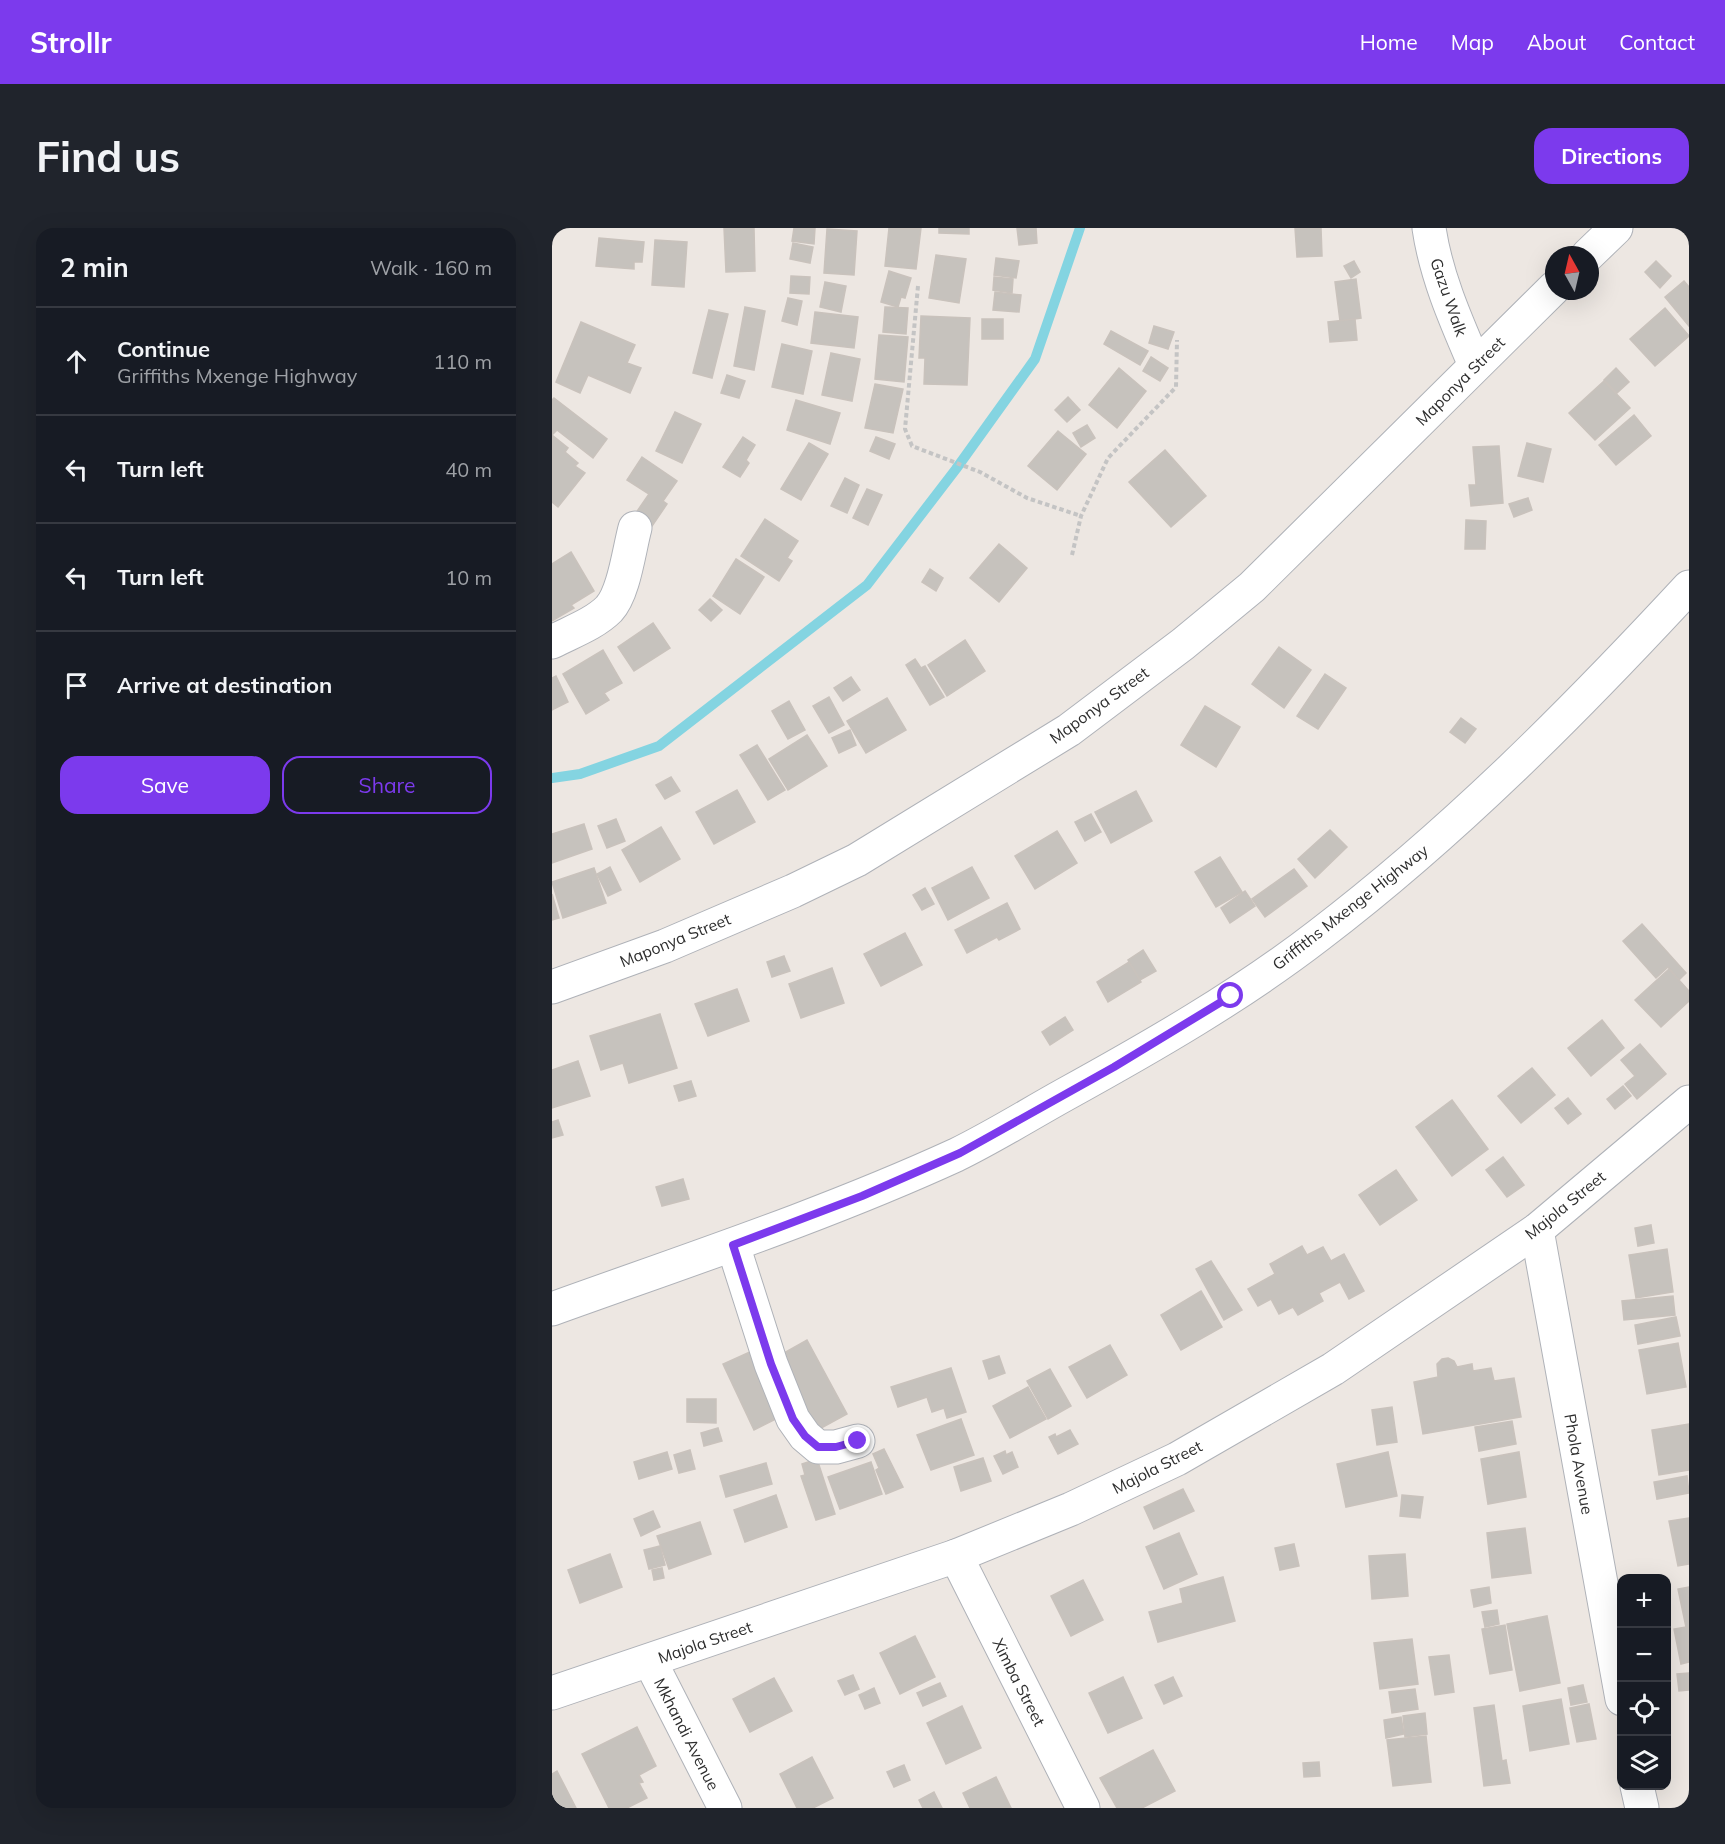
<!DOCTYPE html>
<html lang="en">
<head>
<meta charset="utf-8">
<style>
	:root { --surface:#171b24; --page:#20242c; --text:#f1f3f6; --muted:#9ea1a6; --line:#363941; --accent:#7c3aed }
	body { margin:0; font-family:Mulish,sans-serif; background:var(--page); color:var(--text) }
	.controls { position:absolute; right:18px; bottom:18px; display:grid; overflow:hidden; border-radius:12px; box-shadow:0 6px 24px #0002 }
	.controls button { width:54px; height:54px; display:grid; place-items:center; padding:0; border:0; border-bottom:2px solid var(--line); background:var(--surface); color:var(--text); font:30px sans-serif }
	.compass { position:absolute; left:993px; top:18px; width:54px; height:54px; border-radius:50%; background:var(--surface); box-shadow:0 6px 24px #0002; rotate:352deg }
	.stop { position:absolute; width:18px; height:18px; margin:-14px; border:4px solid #7c3aed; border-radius:50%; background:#fff }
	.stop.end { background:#7c3aed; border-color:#fff; box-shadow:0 2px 6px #0008 }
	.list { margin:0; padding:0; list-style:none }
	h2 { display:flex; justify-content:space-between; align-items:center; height:78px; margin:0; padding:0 24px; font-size:26px }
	h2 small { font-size:20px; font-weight:400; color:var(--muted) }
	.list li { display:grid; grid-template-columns:39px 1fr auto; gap:18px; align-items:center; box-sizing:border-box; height:108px; padding:0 24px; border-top:2px solid var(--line) }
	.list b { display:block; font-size:22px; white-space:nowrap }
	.list p { margin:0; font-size:20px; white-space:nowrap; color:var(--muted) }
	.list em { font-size:20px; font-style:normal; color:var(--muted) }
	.actions { display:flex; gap:12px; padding:18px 24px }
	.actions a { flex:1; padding:14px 0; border:2px solid var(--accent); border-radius:18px; text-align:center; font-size:21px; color:var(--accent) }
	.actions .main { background:var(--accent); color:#fff }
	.icon { flex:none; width:33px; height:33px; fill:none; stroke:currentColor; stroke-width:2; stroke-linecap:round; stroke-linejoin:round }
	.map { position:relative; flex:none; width:1137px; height:1580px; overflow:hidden; border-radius:18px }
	header { display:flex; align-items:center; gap:36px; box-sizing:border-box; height:84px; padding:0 30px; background:var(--accent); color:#fff }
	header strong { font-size:28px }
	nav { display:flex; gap:33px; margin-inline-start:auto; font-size:21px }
	.intro { display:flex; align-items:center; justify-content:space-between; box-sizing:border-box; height:144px; padding:0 36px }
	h1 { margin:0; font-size:42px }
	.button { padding:15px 27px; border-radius:18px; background:var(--accent); color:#fff; font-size:21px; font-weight:700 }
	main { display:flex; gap:36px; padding:0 36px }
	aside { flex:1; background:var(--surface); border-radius:18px; box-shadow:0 6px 24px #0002 }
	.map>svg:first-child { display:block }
</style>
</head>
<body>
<header>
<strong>Strollr</strong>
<nav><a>Home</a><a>Map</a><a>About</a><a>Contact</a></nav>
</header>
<div class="intro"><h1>Find us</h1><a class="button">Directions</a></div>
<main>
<aside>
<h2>2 min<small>Walk · 160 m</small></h2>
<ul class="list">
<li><svg class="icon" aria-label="ahead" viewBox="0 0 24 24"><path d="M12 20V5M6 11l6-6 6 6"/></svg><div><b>Continue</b><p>Griffiths Mxenge Highway</p></div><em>110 m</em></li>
<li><svg class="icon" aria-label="left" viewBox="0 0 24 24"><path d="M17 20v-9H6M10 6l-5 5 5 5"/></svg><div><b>Turn left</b></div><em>40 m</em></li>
<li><svg class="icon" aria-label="left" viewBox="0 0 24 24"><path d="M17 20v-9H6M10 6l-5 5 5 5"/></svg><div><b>Turn left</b></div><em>10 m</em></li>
<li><svg class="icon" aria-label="arrive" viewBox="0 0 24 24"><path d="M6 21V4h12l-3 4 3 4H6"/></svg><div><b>Arrive at destination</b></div></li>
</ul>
<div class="actions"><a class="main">Save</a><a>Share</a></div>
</aside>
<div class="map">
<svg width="1137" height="1580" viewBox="0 0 1137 1580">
	<rect width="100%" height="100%" fill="#ede7e2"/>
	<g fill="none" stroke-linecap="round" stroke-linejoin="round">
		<polyline stroke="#84d4e1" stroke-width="10" points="0,550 28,546 107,518 315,357 404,241 483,131 528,0"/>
	</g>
	<g fill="#c6c2bd" stroke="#c9c2bc" stroke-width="1.5">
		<polygon points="172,0 202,0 203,43 174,44"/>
		<polygon points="242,0 263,0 262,16 240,13"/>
		<polygon points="337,0 369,0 364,41 333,38"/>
		<polygon points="387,0 417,0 417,6 387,5"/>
		<polygon points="465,0 484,0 485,15 467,17"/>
		<polygon points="743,0 769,0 770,28 745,29"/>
		<polygon points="275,1 305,3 302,47 272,45"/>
		<polygon points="47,10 92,14 90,34 82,34 82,41 44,38"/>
		<polygon points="103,12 135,14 132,59 100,57"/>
		<polygon points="241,15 261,19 258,35 238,31"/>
		<polygon points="384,27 414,31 407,75 377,70"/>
		<polygon points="444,30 467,33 464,50 442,47"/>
		<polygon points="802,33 808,44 799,50 792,38"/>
		<polygon points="1104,33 1119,48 1108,60 1093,44"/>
		<polygon points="337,43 359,50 353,70 349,69 346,79 329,74"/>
		<polygon points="239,48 258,49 257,66 238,65"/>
		<polygon points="442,49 461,51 460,65 441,62"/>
		<polygon points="804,51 809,90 788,93 783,54"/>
		<polygon points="1132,53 1137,59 1137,98 1113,69"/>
		<polygon points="273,54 294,58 289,84 268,79"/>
		<polygon points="443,64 469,67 467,84 441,82"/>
		<polygon points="236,70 250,73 245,97 230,93"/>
		<polygon points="193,79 213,83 202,142 182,138"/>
		<polygon points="333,79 356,80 354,106 331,104"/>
		<polygon points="1113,80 1137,108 1103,138 1078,111"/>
		<polygon points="157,82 176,86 160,150 141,145"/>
		<polygon points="263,84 306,89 302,120 259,115"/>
		<polygon points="369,88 418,90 415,157 372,156 373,130 367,130"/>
		<rect x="430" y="91" width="21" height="20"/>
		<polygon points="803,91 805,112 778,114 776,94"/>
		<polygon points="29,94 83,117 75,135 89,140 78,165 36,147 28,165 4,154"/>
		<polygon points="602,98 622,104 616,121 597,115"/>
		<polygon points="559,103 596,123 588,137 552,116"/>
		<polygon points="327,107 356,109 352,154 323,151"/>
		<polygon points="230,116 260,123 251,166 220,159"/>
		<polygon points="279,125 308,131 300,173 270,167"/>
		<polygon points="599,129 616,140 608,153 591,143"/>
		<polygon points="567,140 594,163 565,200 537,177"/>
		<polygon points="1064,140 1077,154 1065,165 1052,152"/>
		<polygon points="175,147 193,153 187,170 169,165"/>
		<polygon points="1052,153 1078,180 1043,212 1017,185"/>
		<polygon points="323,156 351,161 341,205 313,200"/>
		<polygon points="516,169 528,182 515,194 503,182"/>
		<polygon points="2,170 55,211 41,230 5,202 0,207 16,220 13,224 26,235 23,238 33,245 6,279 0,274 0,172"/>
		<polygon points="244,172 288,185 278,216 235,202"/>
		<polygon points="123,184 149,196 130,235 104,223"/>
		<polygon points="1082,187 1099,208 1064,237 1047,217"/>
		<polygon points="535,197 543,210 529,219 521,205"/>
		<polygon points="506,203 534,226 505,262 476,238"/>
		<polygon points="191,209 203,217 194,232 197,235 188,249 171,239"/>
		<polygon points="324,209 343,216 337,231 318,223"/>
		<polygon points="257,215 276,226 249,272 229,261"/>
		<polygon points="975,215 999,221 991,254 966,248"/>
		<polygon points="947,218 951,275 919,278 917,257 924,257 921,219"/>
		<polygon points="613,222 654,268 619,299 577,254"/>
		<polygon points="90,229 125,253 111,273 115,276 96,304 79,292 97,266 75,252"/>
		<polygon points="293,250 307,257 295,285 279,278"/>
		<polygon points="315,261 330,267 316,297 301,290"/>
		<polygon points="976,270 980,282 962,289 957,276"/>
		<polygon points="213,291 246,313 235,330 240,333 227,353 189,328"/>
		<polygon points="914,292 934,293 933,321 913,321"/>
		<polygon points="447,316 475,340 447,374 418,350"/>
		<polygon points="19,324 42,363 19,377 22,380 0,393 0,336"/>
		<polygon points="184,331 212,349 188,386 161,368"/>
		<polygon points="378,341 391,350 384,363 370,354"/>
		<polygon points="158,371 170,382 159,393 147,382"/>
		<polygon points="101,395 118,420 82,443 66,419"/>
		<polygon points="413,412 433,443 395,468 376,437"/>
		<polygon points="727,419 759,442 732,480 700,456"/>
		<polygon points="51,422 70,455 52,465 57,472 34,486 11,446"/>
		<polygon points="363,431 369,440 373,438 392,469 378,477 354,437"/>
		<polygon points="773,446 794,460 766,501 745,488"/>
		<polygon points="4,448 16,474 0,482 0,450"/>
		<polygon points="299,449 308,462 291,473 282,460"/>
		<polygon points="277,469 292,497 277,505 261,478"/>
		<polygon points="335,470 354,502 314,525 295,493"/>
		<polygon points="237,473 253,502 236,511 220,483"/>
		<polygon points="653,478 688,499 664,539 629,517"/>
		<polygon points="909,490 924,501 913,515 898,504"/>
		<polygon points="298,502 304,517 287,525 280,510"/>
		<polygon points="255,507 275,538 236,562 217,531"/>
		<polygon points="205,517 233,562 216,572 188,527"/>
		<polygon points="119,549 128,563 113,571 104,557"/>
		<polygon points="185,562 203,594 162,616 144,584"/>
		<polygon points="584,563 600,593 559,615 543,584"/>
		<polygon points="539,586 549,604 533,613 523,594"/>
		<polygon points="64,591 73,613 55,620 46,598"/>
		<polygon points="32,596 40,621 0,635 0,606"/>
		<polygon points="109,599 128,631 88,654 70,622"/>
		<polygon points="778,602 795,619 763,650 746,631"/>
		<polygon points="505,603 525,635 483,661 463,628"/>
		<polygon points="668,629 690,664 664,679 643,644"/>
		<polygon points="58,639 69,662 56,668 45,646"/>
		<polygon points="420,639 437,670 396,692 380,660"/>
		<polygon points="42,640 54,675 11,690 0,654"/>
		<polygon points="742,641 755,658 713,689 700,671"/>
		<polygon points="373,660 382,676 370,682 361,667"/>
		<polygon points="693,663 703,678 678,695 669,680"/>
		<polygon points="0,666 7,690 0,692"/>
		<polygon points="455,675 468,701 447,712 445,709 415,725 403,702"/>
		<polygon points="1090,696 1134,745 1127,752 1116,739 1104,750 1071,713"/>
		<polygon points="353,705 370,737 329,758 312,726"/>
		<polygon points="591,722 604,743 588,752 576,732"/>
		<polygon points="232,728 238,743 220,749 215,734"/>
		<polygon points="577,734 589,754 556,774 545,754"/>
		<polygon points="280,740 292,775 249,790 237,756"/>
		<polygon points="1117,741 1137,763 1137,773 1109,799 1083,772"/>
		<polygon points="185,761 197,793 156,808 143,776"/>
		<polygon points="108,786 125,840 77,855 71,835 49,842 38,808"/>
		<polygon points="513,789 521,802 498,817 490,804"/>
		<polygon points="1050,792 1072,820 1039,848 1016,820"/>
		<polygon points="1088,816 1114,846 1085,871 1073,856 1083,848 1069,832"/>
		<polygon points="26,833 38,868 0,880 0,842"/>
		<polygon points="980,840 1003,867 969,895 946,868"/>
		<polygon points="139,853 144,868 127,873 122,858"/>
		<polygon points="1071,858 1079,868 1063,881 1055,871"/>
		<polygon points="1016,870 1029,886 1016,896 1003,880"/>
		<polygon points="900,872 936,921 900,948 864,899"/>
		<polygon points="6,892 11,907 0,910 0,894"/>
		<polygon points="951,929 972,957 955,969 934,942"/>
		<polygon points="844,942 865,972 828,997 807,967"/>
		<polygon points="131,951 137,971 110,978 104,959"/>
		<polygon points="1099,997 1102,1015 1086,1018 1083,1000"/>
		<polygon points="750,1018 755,1027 771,1019 779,1033 792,1026 812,1063 797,1071 788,1054 767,1065 771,1073 746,1087 741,1079 727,1086 719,1071 706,1078 696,1061 723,1046 718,1036"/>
		<polygon points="1115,1021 1121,1064 1084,1070 1077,1027"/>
		<polygon points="659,1033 690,1082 672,1092 644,1041"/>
		<polygon points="649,1063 670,1099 629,1122 609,1087"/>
		<polygon points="1121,1068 1123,1087 1072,1092 1070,1073"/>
		<polygon points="1124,1089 1128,1108 1086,1116 1083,1097"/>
		<polygon points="255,1112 295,1186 262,1204 223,1130"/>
		<polygon points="1126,1115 1134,1159 1095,1166 1087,1122"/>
		<polygon points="558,1117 575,1147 535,1170 517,1139"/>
		<polygon points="200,1123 230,1188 202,1202 171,1136"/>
		<polygon points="447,1128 453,1145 437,1151 431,1133"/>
		<polygon points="896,1130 902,1133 905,1139 920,1136 921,1143 939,1140 942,1153 962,1150 969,1189 871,1206 862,1154 886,1149 885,1136 890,1131"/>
		<polygon points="399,1140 414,1184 395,1190 392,1180 380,1184 375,1169 346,1179 339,1159"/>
		<polygon points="498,1141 519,1178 496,1191 475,1153"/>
		<polygon points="476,1159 494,1191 458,1210 441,1178"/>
		<polygon points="135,1171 164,1171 164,1195 135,1194"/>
		<polygon points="840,1179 845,1214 825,1217 820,1182"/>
		<polygon points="409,1191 422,1227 379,1242 365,1207"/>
		<polygon points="960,1193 964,1216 927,1223 923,1199"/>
		<polygon points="1137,1196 1137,1242 1107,1247 1100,1202"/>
		<polygon points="166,1200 170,1213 152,1218 149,1205"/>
		<polygon points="518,1202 526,1216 506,1226 497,1209 503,1206 504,1209"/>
		<polygon points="332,1221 351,1259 334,1266 324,1242 327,1240 321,1226"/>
		<polygon points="138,1222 143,1241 127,1245 122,1227"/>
		<polygon points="453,1223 454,1227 460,1224 466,1239 451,1246 442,1228"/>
		<polygon points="115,1224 120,1241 87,1251 82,1234"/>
		<polygon points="836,1224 845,1268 794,1279 785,1236"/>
		<polygon points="967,1224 974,1269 936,1276 929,1231"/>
		<polygon points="431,1230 439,1253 409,1263 402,1239"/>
		<polygon points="265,1231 283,1286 264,1292 249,1248 253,1247 250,1236"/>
		<polygon points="319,1234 330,1266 288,1281 276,1249"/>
		<polygon points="214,1235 220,1256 174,1269 168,1248"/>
		<polygon points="1135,1248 1137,1265 1105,1271 1102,1254"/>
		<polygon points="631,1261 642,1283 602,1301 592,1279"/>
		<polygon points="224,1267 235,1299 193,1314 182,1282"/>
		<polygon points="850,1267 871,1269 868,1290 848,1288"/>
		<polygon points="101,1283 108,1299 89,1308 82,1291"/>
		<polygon points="1137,1290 1137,1336 1126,1338 1117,1293"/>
		<polygon points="148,1294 159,1326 117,1341 105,1308"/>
		<polygon points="973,1300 979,1345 940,1350 935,1305"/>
		<polygon points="627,1305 645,1346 612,1361 594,1319"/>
		<polygon points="742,1316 747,1338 728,1342 723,1320"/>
		<polygon points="108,1318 113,1337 97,1341 92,1322"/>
		<polygon points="58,1326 70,1359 28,1375 16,1342"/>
		<polygon points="853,1326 856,1368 820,1371 817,1328"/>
		<polygon points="110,1340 112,1350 102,1352 100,1342"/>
		<polygon points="671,1349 683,1393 606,1414 597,1384 631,1375 628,1361"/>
		<polygon points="531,1352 551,1392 519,1408 499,1368"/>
		<polygon points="937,1359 939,1375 922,1379 919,1362"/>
		<polygon points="1137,1359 1137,1434 1129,1436 1122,1401 1134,1399 1126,1361"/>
		<polygon points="945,1382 947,1396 933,1399 930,1384"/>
		<polygon points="995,1388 1008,1455 968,1463 955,1396"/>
		<polygon points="953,1397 960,1442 938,1446 930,1401"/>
		<polygon points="363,1408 383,1449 348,1466 328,1425"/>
		<polygon points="860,1411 866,1456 828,1461 822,1415"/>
		<polygon points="897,1427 902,1464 883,1467 877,1429"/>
		<polygon points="1137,1445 1137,1462 1127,1463 1125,1446"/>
		<polygon points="301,1447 307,1461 293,1467 286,1453"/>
		<polygon points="571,1449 590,1490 556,1505 537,1465"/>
		<polygon points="621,1449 630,1468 612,1476 603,1457"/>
		<polygon points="222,1450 240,1483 198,1504 181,1471"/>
		<polygon points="388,1455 394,1468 371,1478 365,1465"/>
		<polygon points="1031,1457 1035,1474 1019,1477 1016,1460"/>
		<polygon points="322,1460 328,1475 313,1481 307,1467"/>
		<polygon points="863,1461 866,1481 840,1485 837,1464"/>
		<polygon points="1009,1471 1017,1516 978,1523 971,1478"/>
		<polygon points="1037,1476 1044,1511 1025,1514 1018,1480"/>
		<polygon points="942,1477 950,1533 954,1532 958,1555 932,1558 922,1480"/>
		<polygon points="410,1478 429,1520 394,1536 375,1495"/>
		<polygon points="873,1485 875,1506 853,1509 851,1488"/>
		<polygon points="849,1489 852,1506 834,1510 832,1492"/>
		<polygon points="85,1499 104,1538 87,1547 91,1554 87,1555 95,1570 75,1580 57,1580 30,1526"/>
		<polygon points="874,1508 879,1554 841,1558 835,1512"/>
		<polygon points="601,1522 623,1563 590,1580 565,1580 548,1550"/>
		<polygon points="260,1529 281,1570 261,1580 245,1580 228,1546"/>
		<polygon points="767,1534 768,1548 752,1549 751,1535"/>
		<polygon points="352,1537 358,1552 342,1559 335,1544"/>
		<polygon points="5,1543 24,1580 0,1580 0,1546"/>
		<polygon points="444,1549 459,1580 418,1580 411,1565"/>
		<polygon points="382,1564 390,1580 371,1580 367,1572"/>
	</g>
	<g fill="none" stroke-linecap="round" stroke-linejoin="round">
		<defs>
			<g id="minor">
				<path d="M877 0C884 48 904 93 923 137"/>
				<polyline points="1036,27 1064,0"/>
				<path d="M0 414C19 404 42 396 57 381 72 365 77 322 83 300"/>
				<polyline points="0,759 113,718 241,663 305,632 517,502 631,416 700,359 1002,60"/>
				<polyline points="985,1002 1070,1471"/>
				<polyline points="181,1017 219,1136 241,1191 253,1208 266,1219 284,1219 306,1213"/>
				<path d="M0 1081C136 1032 273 987 404 927 441 909 476 887 512 867 599 819 688 768 767 707 902 604 1022 483 1137 359"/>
				<polyline points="404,1328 531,1580"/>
				<polyline points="98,1433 173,1580"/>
				<polyline points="0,1465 404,1328 519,1281 625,1231 781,1141 985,1002 1137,874"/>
				<polyline points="1085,1558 1090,1580"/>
			</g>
		</defs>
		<use href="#minor" stroke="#afb2b8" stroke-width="35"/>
		<g stroke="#c4c4c4" stroke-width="4" stroke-dasharray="4.5 3" stroke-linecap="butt">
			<polyline points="366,58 353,201 360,218 428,244 475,270 529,288"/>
			<polyline points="520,327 529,288 556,230 624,159 625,112"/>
		</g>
		<use href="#minor" stroke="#fff" stroke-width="33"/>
	</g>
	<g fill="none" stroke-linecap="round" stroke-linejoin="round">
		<polyline stroke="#7c3aed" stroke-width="8" points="306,1213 284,1219 266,1219 253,1208 241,1191 219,1136 181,1017 310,968 408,925 562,839 679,768"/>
	</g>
	<g text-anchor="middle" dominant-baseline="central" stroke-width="5" stroke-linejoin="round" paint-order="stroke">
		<g font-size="16" fill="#2e2e2e" stroke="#fff">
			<text transform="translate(897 69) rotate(71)">Gazu Walk</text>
			<text transform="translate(908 153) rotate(-45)">Maponya Street</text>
			<text transform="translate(547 477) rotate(-36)">Maponya Street</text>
			<text transform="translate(798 679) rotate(-38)">Griffiths Mxenge Highway</text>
			<text transform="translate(123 712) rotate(-22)">Maponya Street</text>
			<text transform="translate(1013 977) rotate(-39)">Majola Street</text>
			<text transform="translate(1027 1236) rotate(80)">Phola Avenue</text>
			<text transform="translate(605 1239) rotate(-27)">Majola Street</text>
			<text transform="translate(153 1414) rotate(-19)">Majola Street</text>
			<text transform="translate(467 1454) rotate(63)">Ximba Street</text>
			<text transform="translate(135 1506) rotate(63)">Mkhandi Avenue</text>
		</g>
	</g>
</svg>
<div class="controls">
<button>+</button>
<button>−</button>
<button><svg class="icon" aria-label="locate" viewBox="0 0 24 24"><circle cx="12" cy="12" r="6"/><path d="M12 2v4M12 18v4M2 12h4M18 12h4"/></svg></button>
<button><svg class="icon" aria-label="layers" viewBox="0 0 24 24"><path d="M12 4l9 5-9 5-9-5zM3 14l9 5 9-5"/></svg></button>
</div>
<svg class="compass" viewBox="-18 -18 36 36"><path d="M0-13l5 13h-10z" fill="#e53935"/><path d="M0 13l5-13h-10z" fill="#9ea1a6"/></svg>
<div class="stop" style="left:679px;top:768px"></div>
<div class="stop end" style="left:306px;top:1213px"></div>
</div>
</main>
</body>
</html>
